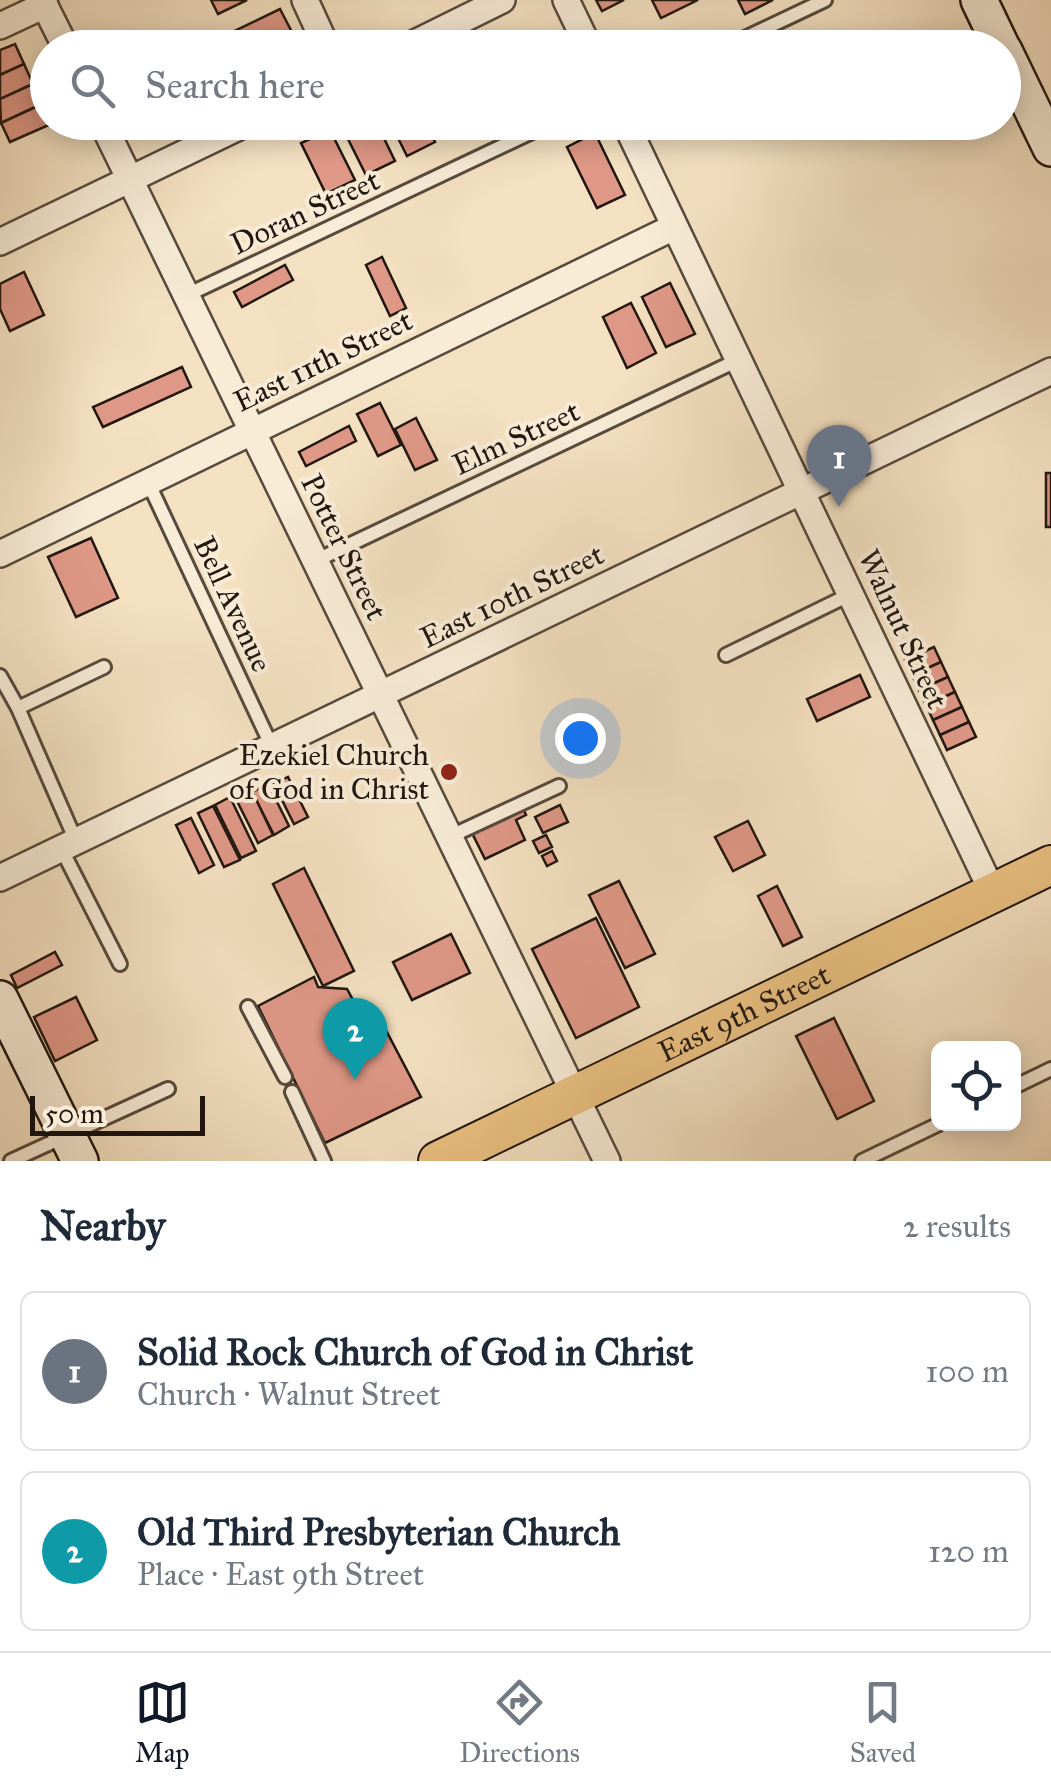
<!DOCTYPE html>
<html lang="en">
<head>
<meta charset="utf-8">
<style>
	:root { --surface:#fff; --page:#f6f6f7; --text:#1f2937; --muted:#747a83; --line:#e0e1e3; --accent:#111827 }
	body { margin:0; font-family:"IM FELL Great Primer",serif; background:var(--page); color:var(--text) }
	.controls { position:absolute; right:30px; bottom:30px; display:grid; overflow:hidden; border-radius:15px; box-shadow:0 5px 25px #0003 }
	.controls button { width:90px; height:90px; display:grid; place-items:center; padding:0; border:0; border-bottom:2px solid var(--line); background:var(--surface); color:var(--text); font:50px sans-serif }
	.scale { position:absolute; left:30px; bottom:25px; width:175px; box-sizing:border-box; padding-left:10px; border:5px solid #21170f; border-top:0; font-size:28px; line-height:35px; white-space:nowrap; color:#21170f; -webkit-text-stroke:8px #f8ecd7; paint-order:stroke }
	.you { position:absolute; left:580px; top:738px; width:35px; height:35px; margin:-25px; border:8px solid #fff; border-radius:50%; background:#1a73e8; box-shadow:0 0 0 15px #1a73e833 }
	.badge { display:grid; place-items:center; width:65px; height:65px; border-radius:50%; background:var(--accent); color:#fff; font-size:32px; font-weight:700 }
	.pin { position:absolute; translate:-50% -82px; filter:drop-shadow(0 2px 5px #0008) }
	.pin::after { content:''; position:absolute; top:52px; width:35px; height:30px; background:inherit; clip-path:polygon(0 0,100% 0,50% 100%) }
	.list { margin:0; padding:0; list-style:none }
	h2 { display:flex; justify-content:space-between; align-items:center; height:130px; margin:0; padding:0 40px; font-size:42px }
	h2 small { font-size:32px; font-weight:400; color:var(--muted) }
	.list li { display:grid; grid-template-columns:65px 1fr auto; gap:30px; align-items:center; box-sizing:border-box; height:160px; margin:0 20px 20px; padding:0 20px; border:2px solid var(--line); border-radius:15px }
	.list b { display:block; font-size:38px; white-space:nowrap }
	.list p { margin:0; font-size:32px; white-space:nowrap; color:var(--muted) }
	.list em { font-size:32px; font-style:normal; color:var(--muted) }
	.icon { flex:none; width:55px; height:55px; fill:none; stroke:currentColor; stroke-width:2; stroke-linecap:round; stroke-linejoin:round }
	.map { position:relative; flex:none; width:1051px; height:1161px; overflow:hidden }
	.search { position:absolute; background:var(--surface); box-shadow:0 5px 25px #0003; left:30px; right:30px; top:30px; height:110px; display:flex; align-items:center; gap:25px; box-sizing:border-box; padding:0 35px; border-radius:55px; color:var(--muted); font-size:38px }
	.sheet { height:490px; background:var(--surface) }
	nav { display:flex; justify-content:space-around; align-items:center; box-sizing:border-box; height:140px; border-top:2px solid var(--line); background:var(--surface); font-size:28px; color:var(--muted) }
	nav a { display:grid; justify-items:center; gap:5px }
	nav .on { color:var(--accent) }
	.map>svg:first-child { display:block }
</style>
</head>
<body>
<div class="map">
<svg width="1051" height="1161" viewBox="0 0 1051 1161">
	<rect width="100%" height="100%" fill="#f4e1c2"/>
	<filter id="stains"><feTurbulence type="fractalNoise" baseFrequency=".002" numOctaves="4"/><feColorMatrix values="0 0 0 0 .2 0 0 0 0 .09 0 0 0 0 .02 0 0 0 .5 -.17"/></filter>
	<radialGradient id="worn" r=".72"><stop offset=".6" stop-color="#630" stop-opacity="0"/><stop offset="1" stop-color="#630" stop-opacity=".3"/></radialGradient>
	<g fill="#df9887" stroke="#21170f" stroke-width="2.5">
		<polygon points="211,0 247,0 218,14"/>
		<polygon points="596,0 624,0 602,11"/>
		<polygon points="652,0 698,0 661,18"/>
		<polygon points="738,0 773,0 745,14"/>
		<polygon points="280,9 295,38 276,48 232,48 226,35"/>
		<polygon points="531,32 538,48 503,48 502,46"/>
		<polygon points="15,44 24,64 0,75 0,50"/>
		<polygon points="24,64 33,84 0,99 0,75"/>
		<polygon points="33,84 42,104 1,123 0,99"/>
		<polygon points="42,104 48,122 51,124 10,142 1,123"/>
		<polygon points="346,122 376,122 395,161 366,175 341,125"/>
		<polygon points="390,122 426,122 435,142 407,156"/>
		<polygon points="440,122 473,122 446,135"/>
		<polygon points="330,130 355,180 326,194 301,143"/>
		<polygon points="595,133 625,195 597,208 567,147"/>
		<polygon points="382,257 406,308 390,316 366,265"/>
		<polygon points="285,265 293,280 242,307 234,292"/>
		<polygon points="24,272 44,315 10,331 0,309 0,284"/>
		<polygon points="670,283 695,334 666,347 642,297"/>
		<polygon points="631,303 656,353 627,368 603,317"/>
		<polygon points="182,367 191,387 103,427 93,407"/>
		<polygon points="380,403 401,445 378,456 357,414"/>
		<polygon points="416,418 437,460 415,470 395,429"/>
		<polygon points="349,426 356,441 306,466 299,452"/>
		<rect x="1046" y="473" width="5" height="54"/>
		<polygon points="91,538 118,598 76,617 48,557"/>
		<polygon points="934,647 941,662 912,675 905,660"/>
		<polygon points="941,662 948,677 919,690 912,675"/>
		<polygon points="860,675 870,697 817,721 807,699"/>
		<polygon points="948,677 955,692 926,705 919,690"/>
		<polygon points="955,692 962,707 933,720 926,705"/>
		<polygon points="962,707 969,722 940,735 933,720"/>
		<polygon points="969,722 976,737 947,750 940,735"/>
		<polygon points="288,777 308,817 294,824 274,784"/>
		<polygon points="268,784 289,826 274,835 252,792"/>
		<polygon points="252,791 273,835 258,843 236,799"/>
		<polygon points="230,797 256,851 241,858 215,805"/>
		<polygon points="560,805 568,822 543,833 535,817"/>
		<polygon points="213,806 240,860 224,867 198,813"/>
		<polygon points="522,806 526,815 516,820 525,840 485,859 471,831"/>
		<polygon points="191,818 214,865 199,873 176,825"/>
		<polygon points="748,821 765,855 733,871 715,837"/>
		<polygon points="546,835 552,847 539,853 533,841"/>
		<polygon points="552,851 557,861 547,866 542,856"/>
		<polygon points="304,868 354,971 323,986 273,884"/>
		<polygon points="619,881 655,954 625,968 589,895"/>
		<polygon points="777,886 802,937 783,946 758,896"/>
		<polygon points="596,918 639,1007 576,1038 532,949"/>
		<polygon points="451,934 470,973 412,1000 393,962"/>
		<polygon points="55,952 62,965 17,988 11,975"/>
		<polygon points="314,977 318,987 347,989 365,1022 380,1019 421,1097 325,1143 258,1006"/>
		<polygon points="76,997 97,1040 55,1061 34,1017"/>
		<polygon points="834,1018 874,1101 837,1119 796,1036"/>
	</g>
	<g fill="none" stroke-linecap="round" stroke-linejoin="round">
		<defs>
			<g id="lane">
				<polyline points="724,48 825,0"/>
				<polyline points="187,295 553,122"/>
				<polyline points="148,482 272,747"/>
				<polyline points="315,561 738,360"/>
				<polyline points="726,655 851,594"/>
				<polyline points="0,676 18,708 76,841"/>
				<polyline points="18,708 104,667"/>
				<polyline points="449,837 559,786"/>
				<polyline points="61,848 120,964"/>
				<polyline points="248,1007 285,1077"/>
				<polyline points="1014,1087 1051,1069"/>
				<polyline points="292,1092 324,1161"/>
				<polyline points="11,1161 168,1089"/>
				<polyline points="862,1161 939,1124"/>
			</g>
			<g id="street">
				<polyline points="42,0 66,48"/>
				<polyline points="305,0 327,48"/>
				<polyline points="566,0 589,48"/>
				<polyline points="0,26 45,5"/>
				<polyline points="405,48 502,0"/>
				<polyline points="102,122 607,1161"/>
				<polyline points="625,122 993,893"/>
				<polyline points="0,242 249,122"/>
				<polyline points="0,554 674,227"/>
				<polyline points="0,878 1051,371"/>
			</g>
			<g id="secondary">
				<polyline points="979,0 1002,48"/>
				<polyline points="1004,51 1051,148"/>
				<polyline points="0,999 80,1161"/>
			</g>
			<g id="primary">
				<path id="s1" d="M438 1161 1051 865"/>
			</g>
		</defs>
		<use href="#lane" stroke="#564a3c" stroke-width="18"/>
		<use href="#street" stroke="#564a3c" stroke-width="30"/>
		<use href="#secondary" stroke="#21170f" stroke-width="40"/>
		<use href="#primary" stroke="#21170f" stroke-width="42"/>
		<use href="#lane" stroke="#f8ecd7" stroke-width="12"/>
		<use href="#street" stroke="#f8ecd7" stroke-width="25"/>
		<use href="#secondary" stroke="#f8ecd7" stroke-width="35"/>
		<use href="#primary" stroke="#eac081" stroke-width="38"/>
	</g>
	<circle fill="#8f2418" stroke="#f8ecd7" stroke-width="4" cx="449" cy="772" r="10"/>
	<g text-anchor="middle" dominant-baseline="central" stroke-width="8" stroke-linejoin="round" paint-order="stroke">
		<g font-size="30" fill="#21170f" stroke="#f8ecd7">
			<text transform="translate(305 212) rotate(-25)">Doran Street</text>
			<text transform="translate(323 361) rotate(-26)">East 11th Street</text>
			<text transform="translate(516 438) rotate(-25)">Elm Street</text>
			<text transform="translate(344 547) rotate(64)">Potter Street</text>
			<text transform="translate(512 596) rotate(-26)">East 10th Street</text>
			<text transform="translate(233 604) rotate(65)">Bell Avenue</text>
			<text transform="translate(903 629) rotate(65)">Walnut Street</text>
			<text stroke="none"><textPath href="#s1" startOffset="340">East 9th Street</textPath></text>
		</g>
		<g font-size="30" fill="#21170f" stroke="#f8ecd7" text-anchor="end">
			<text x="429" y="755">Ezekiel Church<tspan x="429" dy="34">of God in Christ</tspan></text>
		</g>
	</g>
	<rect width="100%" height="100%" filter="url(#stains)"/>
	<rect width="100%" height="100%" fill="url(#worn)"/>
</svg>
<div class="controls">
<button><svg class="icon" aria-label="locate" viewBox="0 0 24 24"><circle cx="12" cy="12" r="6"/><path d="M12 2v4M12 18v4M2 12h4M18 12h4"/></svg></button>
</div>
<div class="scale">50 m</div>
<div class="you"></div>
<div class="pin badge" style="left:839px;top:507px;background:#6b7280">1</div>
<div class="pin badge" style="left:355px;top:1080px;background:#0f9aa8">2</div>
<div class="search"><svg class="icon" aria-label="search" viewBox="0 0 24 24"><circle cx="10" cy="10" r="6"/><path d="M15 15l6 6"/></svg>Search here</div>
</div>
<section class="sheet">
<h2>Nearby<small>2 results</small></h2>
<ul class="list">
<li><span class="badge" style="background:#6b7280">1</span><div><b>Solid Rock Church of God in Christ</b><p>Church · Walnut Street</p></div><em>100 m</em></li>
<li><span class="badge" style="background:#0f9aa8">2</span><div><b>Old Third Presbyterian Church</b><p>Place · East 9th Street</p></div><em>120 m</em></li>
</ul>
</section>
<nav>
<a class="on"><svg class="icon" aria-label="map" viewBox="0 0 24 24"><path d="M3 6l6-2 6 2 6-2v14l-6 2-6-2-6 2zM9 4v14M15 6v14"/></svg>Map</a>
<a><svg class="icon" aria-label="directions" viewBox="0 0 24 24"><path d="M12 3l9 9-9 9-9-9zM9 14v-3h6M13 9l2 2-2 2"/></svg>Directions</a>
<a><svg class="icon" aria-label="saved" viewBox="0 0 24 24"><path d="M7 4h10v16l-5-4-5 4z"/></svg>Saved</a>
</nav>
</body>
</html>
